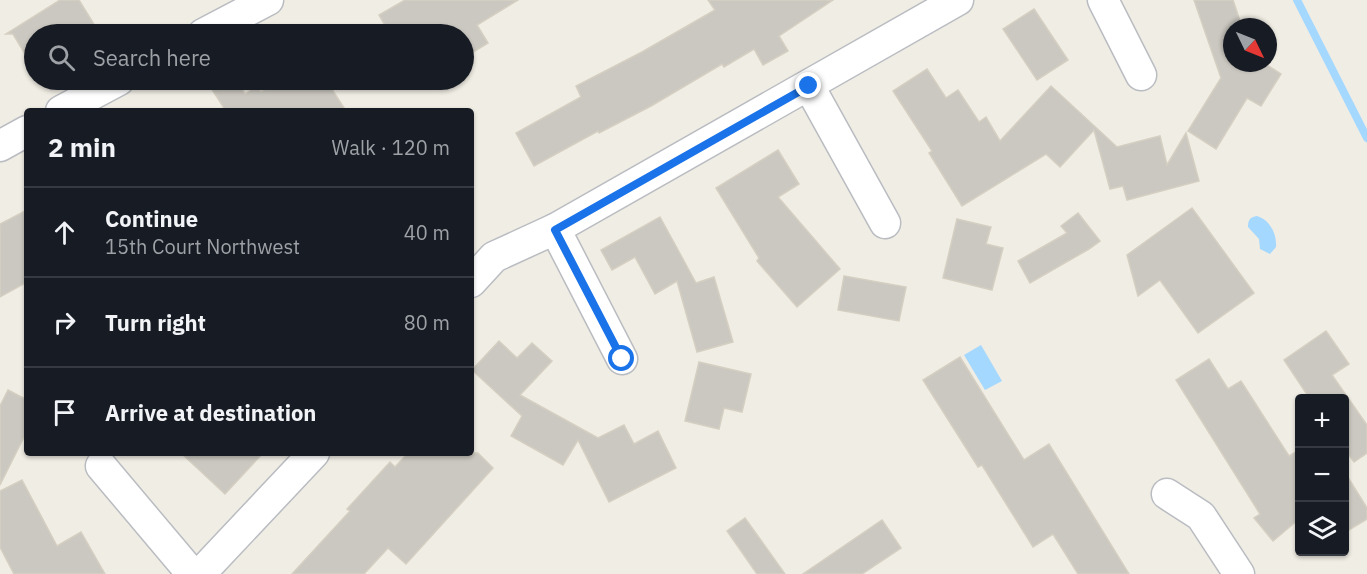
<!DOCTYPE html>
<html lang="en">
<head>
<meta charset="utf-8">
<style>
	:root { --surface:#171b24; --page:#242831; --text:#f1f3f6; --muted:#9ea1a6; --line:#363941 }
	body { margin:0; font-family:"IBM Plex Sans",sans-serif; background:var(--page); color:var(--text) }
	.controls { position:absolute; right:18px; bottom:18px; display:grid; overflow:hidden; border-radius:6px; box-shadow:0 2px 4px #0004 }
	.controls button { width:54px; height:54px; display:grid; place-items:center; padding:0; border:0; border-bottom:2px solid var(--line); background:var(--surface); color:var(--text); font:30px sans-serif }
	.compass { position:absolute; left:1223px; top:18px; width:54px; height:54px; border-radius:50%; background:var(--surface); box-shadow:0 2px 4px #0004; rotate:133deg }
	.stop { position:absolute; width:18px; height:18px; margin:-14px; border:4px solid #1a73e8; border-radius:50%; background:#fff }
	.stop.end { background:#1a73e8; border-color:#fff; box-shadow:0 2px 6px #0008 }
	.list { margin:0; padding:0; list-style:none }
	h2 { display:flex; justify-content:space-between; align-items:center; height:78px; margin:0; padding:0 24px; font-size:26px }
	h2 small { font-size:20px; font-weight:400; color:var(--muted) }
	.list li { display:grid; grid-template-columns:39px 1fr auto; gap:18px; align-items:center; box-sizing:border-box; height:90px; padding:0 24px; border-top:2px solid var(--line) }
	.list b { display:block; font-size:22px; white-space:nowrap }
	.list p { margin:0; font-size:20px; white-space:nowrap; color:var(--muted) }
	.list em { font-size:20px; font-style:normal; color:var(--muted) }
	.icon { flex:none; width:33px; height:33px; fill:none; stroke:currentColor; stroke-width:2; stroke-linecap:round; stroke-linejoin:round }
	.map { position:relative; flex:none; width:1367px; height:574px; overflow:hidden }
	.search { position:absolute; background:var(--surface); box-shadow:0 2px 4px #0004; left:24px; top:24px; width:450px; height:66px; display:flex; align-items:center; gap:15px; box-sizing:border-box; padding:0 21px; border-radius:33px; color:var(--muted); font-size:22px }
	.panel { position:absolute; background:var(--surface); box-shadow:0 2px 4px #0004; left:24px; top:108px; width:450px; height:348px; border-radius:6px }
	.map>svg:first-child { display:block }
</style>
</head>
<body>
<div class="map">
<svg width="1367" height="574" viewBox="0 0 1367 574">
	<rect width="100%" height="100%" fill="#f0ede4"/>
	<g fill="#a5d8ff">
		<path d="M1257 216C1270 220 1277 234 1276 247L1270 254 1260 249 1259 239 1248 227C1248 220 1250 217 1257 216Z"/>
		<polygon points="981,345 1002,381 985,390 964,355"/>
	</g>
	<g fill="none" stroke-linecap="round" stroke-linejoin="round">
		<polyline stroke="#a5d8ff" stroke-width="8" points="1297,0 1367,138"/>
	</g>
	<g fill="#cbc8c1" stroke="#d5cfc2" stroke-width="1.5">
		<polygon points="60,0 79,0 100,34 34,34 34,69 13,34 6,34"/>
		<polygon points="405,0 518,0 477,25 488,43 464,58 464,34 390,34 379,15"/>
		<polygon points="708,0 833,0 779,36 788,51 763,65 754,49 724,67 722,64 651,106 599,133 598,131 534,166 516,133 581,97 576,86 642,52 715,10"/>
		<polygon points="1194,0 1233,0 1242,27 1232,27 1232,63 1264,63 1281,74 1261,106 1247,98 1216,149 1188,131 1221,78"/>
		<polygon points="1034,9 1068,60 1037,80 1003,29"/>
		<polygon points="927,69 946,98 958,90 979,122 986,117 1000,141 1051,86 1117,147 1160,136 1167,165 1186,133 1199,181 1127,200 1123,186 1110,189 1094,130 1060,167 1046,154 962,206 929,153 932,151 893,91"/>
		<polygon points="223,80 236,80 245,94 257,86 261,92 281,80 326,80 346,111 219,111 224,108 211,88"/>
		<polygon points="778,150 799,184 778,197 840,269 797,307 757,261 759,258 716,188"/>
		<polygon points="1192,208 1254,293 1198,333 1160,280 1138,296 1127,255"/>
		<polygon points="27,210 27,282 0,297 0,224"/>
		<polygon points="1078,213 1100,241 1089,249 1030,283 1018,261 1067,233 1061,226"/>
		<polygon points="660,217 696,283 714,277 733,342 697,352 677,281 655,294 635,257 612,270 601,250"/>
		<polygon points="957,219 991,227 986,244 1003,248 992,290 943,278"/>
		<polygon points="844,276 906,287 899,321 838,310"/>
		<polygon points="1326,331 1349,364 1332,375 1367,425 1367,453 1354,462 1344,448 1344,399 1310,399 1284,360"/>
		<polygon points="499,341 517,358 532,343 552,361 520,395 598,438 624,425 634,444 658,431 676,468 609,502 578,440 563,465 511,436 522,416 472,370"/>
		<polygon points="960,357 1024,460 1049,444 1129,574 1078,574 1053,534 1033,547 982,465 978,467 923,380"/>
		<polygon points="1209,359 1228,389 1241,381 1289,456 1299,450 1299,519 1273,541 1254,518 1260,514 1176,380"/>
		<polygon points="699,362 751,374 742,412 724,408 719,429 685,421"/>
		<polygon points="8,390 27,400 27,431 0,485 0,406"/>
		<polygon points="181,453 263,453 225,494"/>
		<polygon points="408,453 478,453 493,468 406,564 388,548 364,574 292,574 350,511 347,509 390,462 395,467"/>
		<polygon points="1344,471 1367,508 1367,519 1344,533"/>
		<polygon points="22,480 57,546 81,532 105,574 14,574 0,547 0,491"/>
		<polygon points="745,518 785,574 757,574 727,531"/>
		<polygon points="882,520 901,548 862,574 803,574"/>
	</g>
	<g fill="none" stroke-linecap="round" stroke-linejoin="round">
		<defs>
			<g id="street">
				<polyline points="1103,0 1141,75"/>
				<polyline points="203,34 268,0"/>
				<polyline points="809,86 885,223"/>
				<polyline points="61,111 119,80"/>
				<polyline points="0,146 27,131"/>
				<polyline points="555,229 622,359"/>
				<polyline points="471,282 494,257 555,229 958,0"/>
				<polyline points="101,466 192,574"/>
				<polyline points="1167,494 1201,516 1239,574"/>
				<polyline points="200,574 314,453"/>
			</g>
		</defs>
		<use href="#street" stroke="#b9bcc1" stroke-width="33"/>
		<use href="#street" stroke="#fff" stroke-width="30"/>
	</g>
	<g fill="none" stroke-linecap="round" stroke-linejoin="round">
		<polyline stroke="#1a73e8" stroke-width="8" points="622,359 555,230 809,86"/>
	</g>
</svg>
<div class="controls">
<button>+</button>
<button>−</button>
<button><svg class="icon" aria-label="layers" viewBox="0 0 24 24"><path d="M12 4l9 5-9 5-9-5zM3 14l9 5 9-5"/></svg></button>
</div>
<svg class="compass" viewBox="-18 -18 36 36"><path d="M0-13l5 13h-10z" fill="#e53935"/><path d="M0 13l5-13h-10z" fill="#9ea1a6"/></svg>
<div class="stop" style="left:622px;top:359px"></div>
<div class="stop end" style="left:809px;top:86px"></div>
<div class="search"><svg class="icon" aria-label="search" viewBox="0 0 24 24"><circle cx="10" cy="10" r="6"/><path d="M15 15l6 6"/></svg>Search here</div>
<section class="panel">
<h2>2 min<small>Walk · 120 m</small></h2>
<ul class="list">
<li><svg class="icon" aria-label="ahead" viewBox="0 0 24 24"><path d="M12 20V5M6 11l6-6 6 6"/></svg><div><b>Continue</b><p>15th Court Northwest</p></div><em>40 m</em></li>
<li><svg class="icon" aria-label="right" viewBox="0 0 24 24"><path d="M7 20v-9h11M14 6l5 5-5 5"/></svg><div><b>Turn right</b></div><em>80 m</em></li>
<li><svg class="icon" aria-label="arrive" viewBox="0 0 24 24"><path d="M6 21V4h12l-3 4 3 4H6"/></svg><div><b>Arrive at destination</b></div></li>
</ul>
</section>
</div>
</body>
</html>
